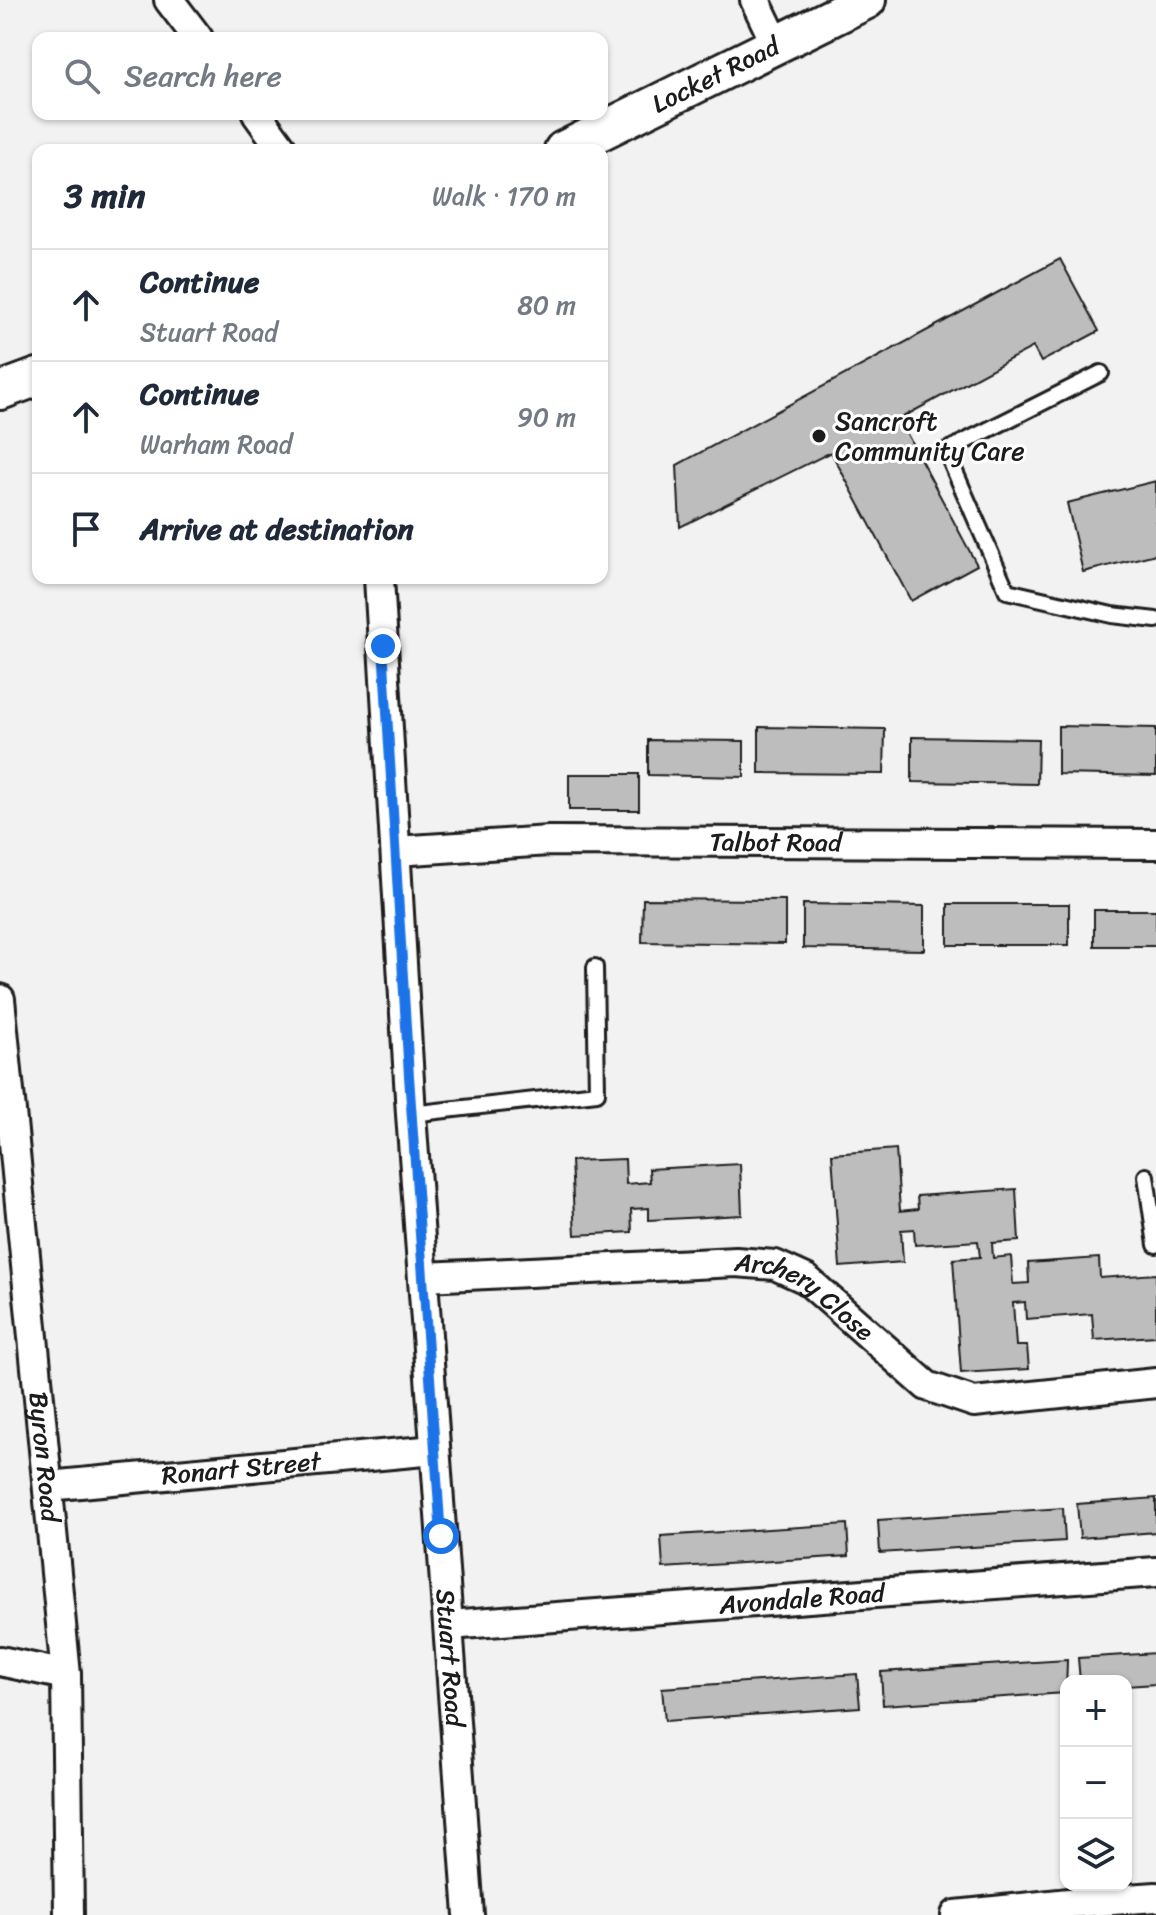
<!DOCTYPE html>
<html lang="en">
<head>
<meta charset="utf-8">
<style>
	:root { --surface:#fff; --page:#f6f6f7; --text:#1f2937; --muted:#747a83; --line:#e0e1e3 }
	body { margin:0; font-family:Sriracha,sans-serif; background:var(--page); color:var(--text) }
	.controls { position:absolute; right:24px; bottom:24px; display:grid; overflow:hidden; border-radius:16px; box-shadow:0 2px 6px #0004 }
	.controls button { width:72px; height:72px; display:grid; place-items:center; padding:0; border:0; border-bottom:2px solid var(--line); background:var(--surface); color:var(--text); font:40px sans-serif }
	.stop { position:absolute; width:24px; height:24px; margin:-18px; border:6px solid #1a73e8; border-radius:50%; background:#fff }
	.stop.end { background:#1a73e8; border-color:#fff; box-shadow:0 2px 8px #0008 }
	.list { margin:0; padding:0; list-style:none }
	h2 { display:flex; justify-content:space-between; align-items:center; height:104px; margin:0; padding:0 32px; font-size:34px }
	h2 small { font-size:26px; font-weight:400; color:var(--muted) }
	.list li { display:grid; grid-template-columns:52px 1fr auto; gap:24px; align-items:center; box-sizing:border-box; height:112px; padding:0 32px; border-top:2px solid var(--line) }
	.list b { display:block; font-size:30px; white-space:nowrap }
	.list p { margin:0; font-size:26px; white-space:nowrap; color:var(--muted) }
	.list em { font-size:26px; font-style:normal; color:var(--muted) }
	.icon { flex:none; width:44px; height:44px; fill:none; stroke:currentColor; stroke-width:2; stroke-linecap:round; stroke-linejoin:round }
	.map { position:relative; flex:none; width:1156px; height:1915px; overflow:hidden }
	.search { position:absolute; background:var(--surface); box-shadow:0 2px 6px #0004; left:32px; top:32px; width:576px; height:88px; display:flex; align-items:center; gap:20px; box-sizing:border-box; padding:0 28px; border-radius:16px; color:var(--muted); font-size:30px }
	.panel { position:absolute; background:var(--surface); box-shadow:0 2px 6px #0004; left:32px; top:144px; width:576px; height:440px; border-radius:16px }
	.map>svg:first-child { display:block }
</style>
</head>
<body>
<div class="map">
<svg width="1156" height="1915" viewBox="0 0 1156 1915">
	<rect width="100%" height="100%" fill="#f2f2f2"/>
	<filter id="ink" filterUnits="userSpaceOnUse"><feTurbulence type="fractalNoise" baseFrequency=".0125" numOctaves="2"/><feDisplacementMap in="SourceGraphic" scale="16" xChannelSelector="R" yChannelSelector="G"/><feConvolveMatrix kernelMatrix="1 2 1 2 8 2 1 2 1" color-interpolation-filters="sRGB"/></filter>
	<g filter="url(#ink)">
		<g fill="#bdbdbd" stroke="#1c1c1c" stroke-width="2">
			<polygon points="1060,259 1099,331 1041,362 1033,347 899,419 977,565 911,601 831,452 680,527 677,465"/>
			<polygon points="1156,481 1156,554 1083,572 1067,503"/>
			<polygon points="1058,726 1156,728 1156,776 1058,774"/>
			<polygon points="759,727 885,729 884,774 759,773"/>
			<polygon points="912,737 1038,739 1037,784 912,782"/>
			<polygon points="648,740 744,741 744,777 648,775"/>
			<rect x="569" y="774" width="70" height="36"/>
			<polygon points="643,899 785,900 785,944 642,942"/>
			<polygon points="803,904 924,906 924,950 803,948"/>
			<rect x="948" y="904" width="121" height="41"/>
			<rect x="1094" y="910" width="62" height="36"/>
			<polygon points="896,1149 900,1211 918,1209 917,1196 1016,1189 1019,1241 992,1243 993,1258 1011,1256 1013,1284 1029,1283 1028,1263 1099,1258 1100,1278 1156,1274 1156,1336 1094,1340 1092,1314 1026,1319 1025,1302 1013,1303 1016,1346 1027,1346 1029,1369 961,1373 953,1259 980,1257 978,1241 915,1245 914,1229 901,1230 903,1262 840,1267 832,1154"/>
			<polygon points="625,1159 626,1184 650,1182 649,1169 740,1164 742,1215 649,1220 649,1208 631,1209 632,1232 575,1235 571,1161"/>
			<polygon points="1156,1498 1156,1532 1080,1538 1077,1504"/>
			<polygon points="1063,1508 1065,1541 880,1553 878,1520"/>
			<polygon points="847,1524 849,1556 663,1568 661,1536"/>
			<polygon points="1156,1653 1156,1684 1126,1686 1126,1681 1080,1681 1078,1658"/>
			<polygon points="1067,1660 1066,1693 883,1705 881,1672"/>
			<polygon points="857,1674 860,1707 665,1721 662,1688"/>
		</g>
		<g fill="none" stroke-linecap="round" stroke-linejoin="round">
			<defs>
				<g id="service">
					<polyline points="1101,373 946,451 1007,591 1112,615 1156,620"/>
					<polyline points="411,1114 597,1093 595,967"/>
					<polyline points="1146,1176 1156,1245"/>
				</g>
				<g id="minor">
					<polyline points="169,0 198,38"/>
					<polyline points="755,0 776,44"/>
					<polyline points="257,114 283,150"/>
					<path id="s1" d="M379 578 411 1114 469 1915"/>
					<path id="s2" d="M396 851 549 841 1156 844"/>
					<path id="s3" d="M0 999 66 1675 69 1915"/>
					<path id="s4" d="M425 1277 736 1262 775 1265 806 1279 927 1386 974 1402 1156 1383"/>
					<path id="s5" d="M48 1486 435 1450"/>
					<path id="s6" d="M449 1625 1156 1572"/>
					<polyline points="0,1661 66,1675"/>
					<polyline points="956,1915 1069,1903 1156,1897"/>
				</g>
				<g id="tertiary">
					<path id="s7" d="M563 150 867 0"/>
					<polyline points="0,391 38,377"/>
				</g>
			</defs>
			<use href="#service" stroke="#1c1c1c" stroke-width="20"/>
			<use href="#minor" stroke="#1c1c1c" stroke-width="34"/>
			<use href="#tertiary" stroke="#1c1c1c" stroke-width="42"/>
			<use href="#service" stroke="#fff" stroke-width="14"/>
			<use href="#minor" stroke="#fff" stroke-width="28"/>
			<use href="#tertiary" stroke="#fff" stroke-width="36"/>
		</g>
	</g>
	<g fill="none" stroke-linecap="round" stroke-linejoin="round" filter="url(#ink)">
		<polyline stroke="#1a73e8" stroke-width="10" points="383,646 409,1076 441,1536"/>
	</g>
	<circle fill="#1c1c1c" stroke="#fff" stroke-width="3" cx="819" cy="436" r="8"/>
	<g text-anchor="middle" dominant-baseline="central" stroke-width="6" stroke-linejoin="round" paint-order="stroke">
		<g font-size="26" fill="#1c1c1c" stroke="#fff">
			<text stroke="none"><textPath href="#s7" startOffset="170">Locket Road</textPath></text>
			<text stroke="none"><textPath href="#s2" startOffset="380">Talbot Road</textPath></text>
			<text stroke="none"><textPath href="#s4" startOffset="390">Archery Close</textPath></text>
			<text stroke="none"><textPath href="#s3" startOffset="460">Byron Road</textPath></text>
			<text stroke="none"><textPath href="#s5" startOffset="194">Ronart Street</textPath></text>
			<text stroke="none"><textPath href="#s6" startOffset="354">Avondale Road</textPath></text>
			<text stroke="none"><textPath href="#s1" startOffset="1082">Stuart Road</textPath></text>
		</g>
		<g font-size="26" fill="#1c1c1c" stroke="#fff" text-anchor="start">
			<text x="835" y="421">Sancroft<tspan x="835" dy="30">Community Care</tspan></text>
		</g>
	</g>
</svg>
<div class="controls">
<button>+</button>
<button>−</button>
<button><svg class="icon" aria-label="layers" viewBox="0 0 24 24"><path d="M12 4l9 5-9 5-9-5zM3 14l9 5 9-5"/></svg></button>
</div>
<div class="stop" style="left:441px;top:1536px"></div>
<div class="stop end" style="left:383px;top:646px"></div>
<div class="search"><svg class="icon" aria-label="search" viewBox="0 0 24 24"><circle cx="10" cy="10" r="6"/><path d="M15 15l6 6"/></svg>Search here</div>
<section class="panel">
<h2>3 min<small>Walk · 170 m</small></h2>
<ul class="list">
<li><svg class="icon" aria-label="ahead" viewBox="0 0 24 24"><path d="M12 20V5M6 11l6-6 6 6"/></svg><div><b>Continue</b><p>Stuart Road</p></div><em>80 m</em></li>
<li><svg class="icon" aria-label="ahead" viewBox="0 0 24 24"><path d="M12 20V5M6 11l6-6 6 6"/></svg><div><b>Continue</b><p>Warham Road</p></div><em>90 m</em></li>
<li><svg class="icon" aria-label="arrive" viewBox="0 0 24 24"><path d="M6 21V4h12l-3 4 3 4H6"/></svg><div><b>Arrive at destination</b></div></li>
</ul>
</section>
</div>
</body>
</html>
